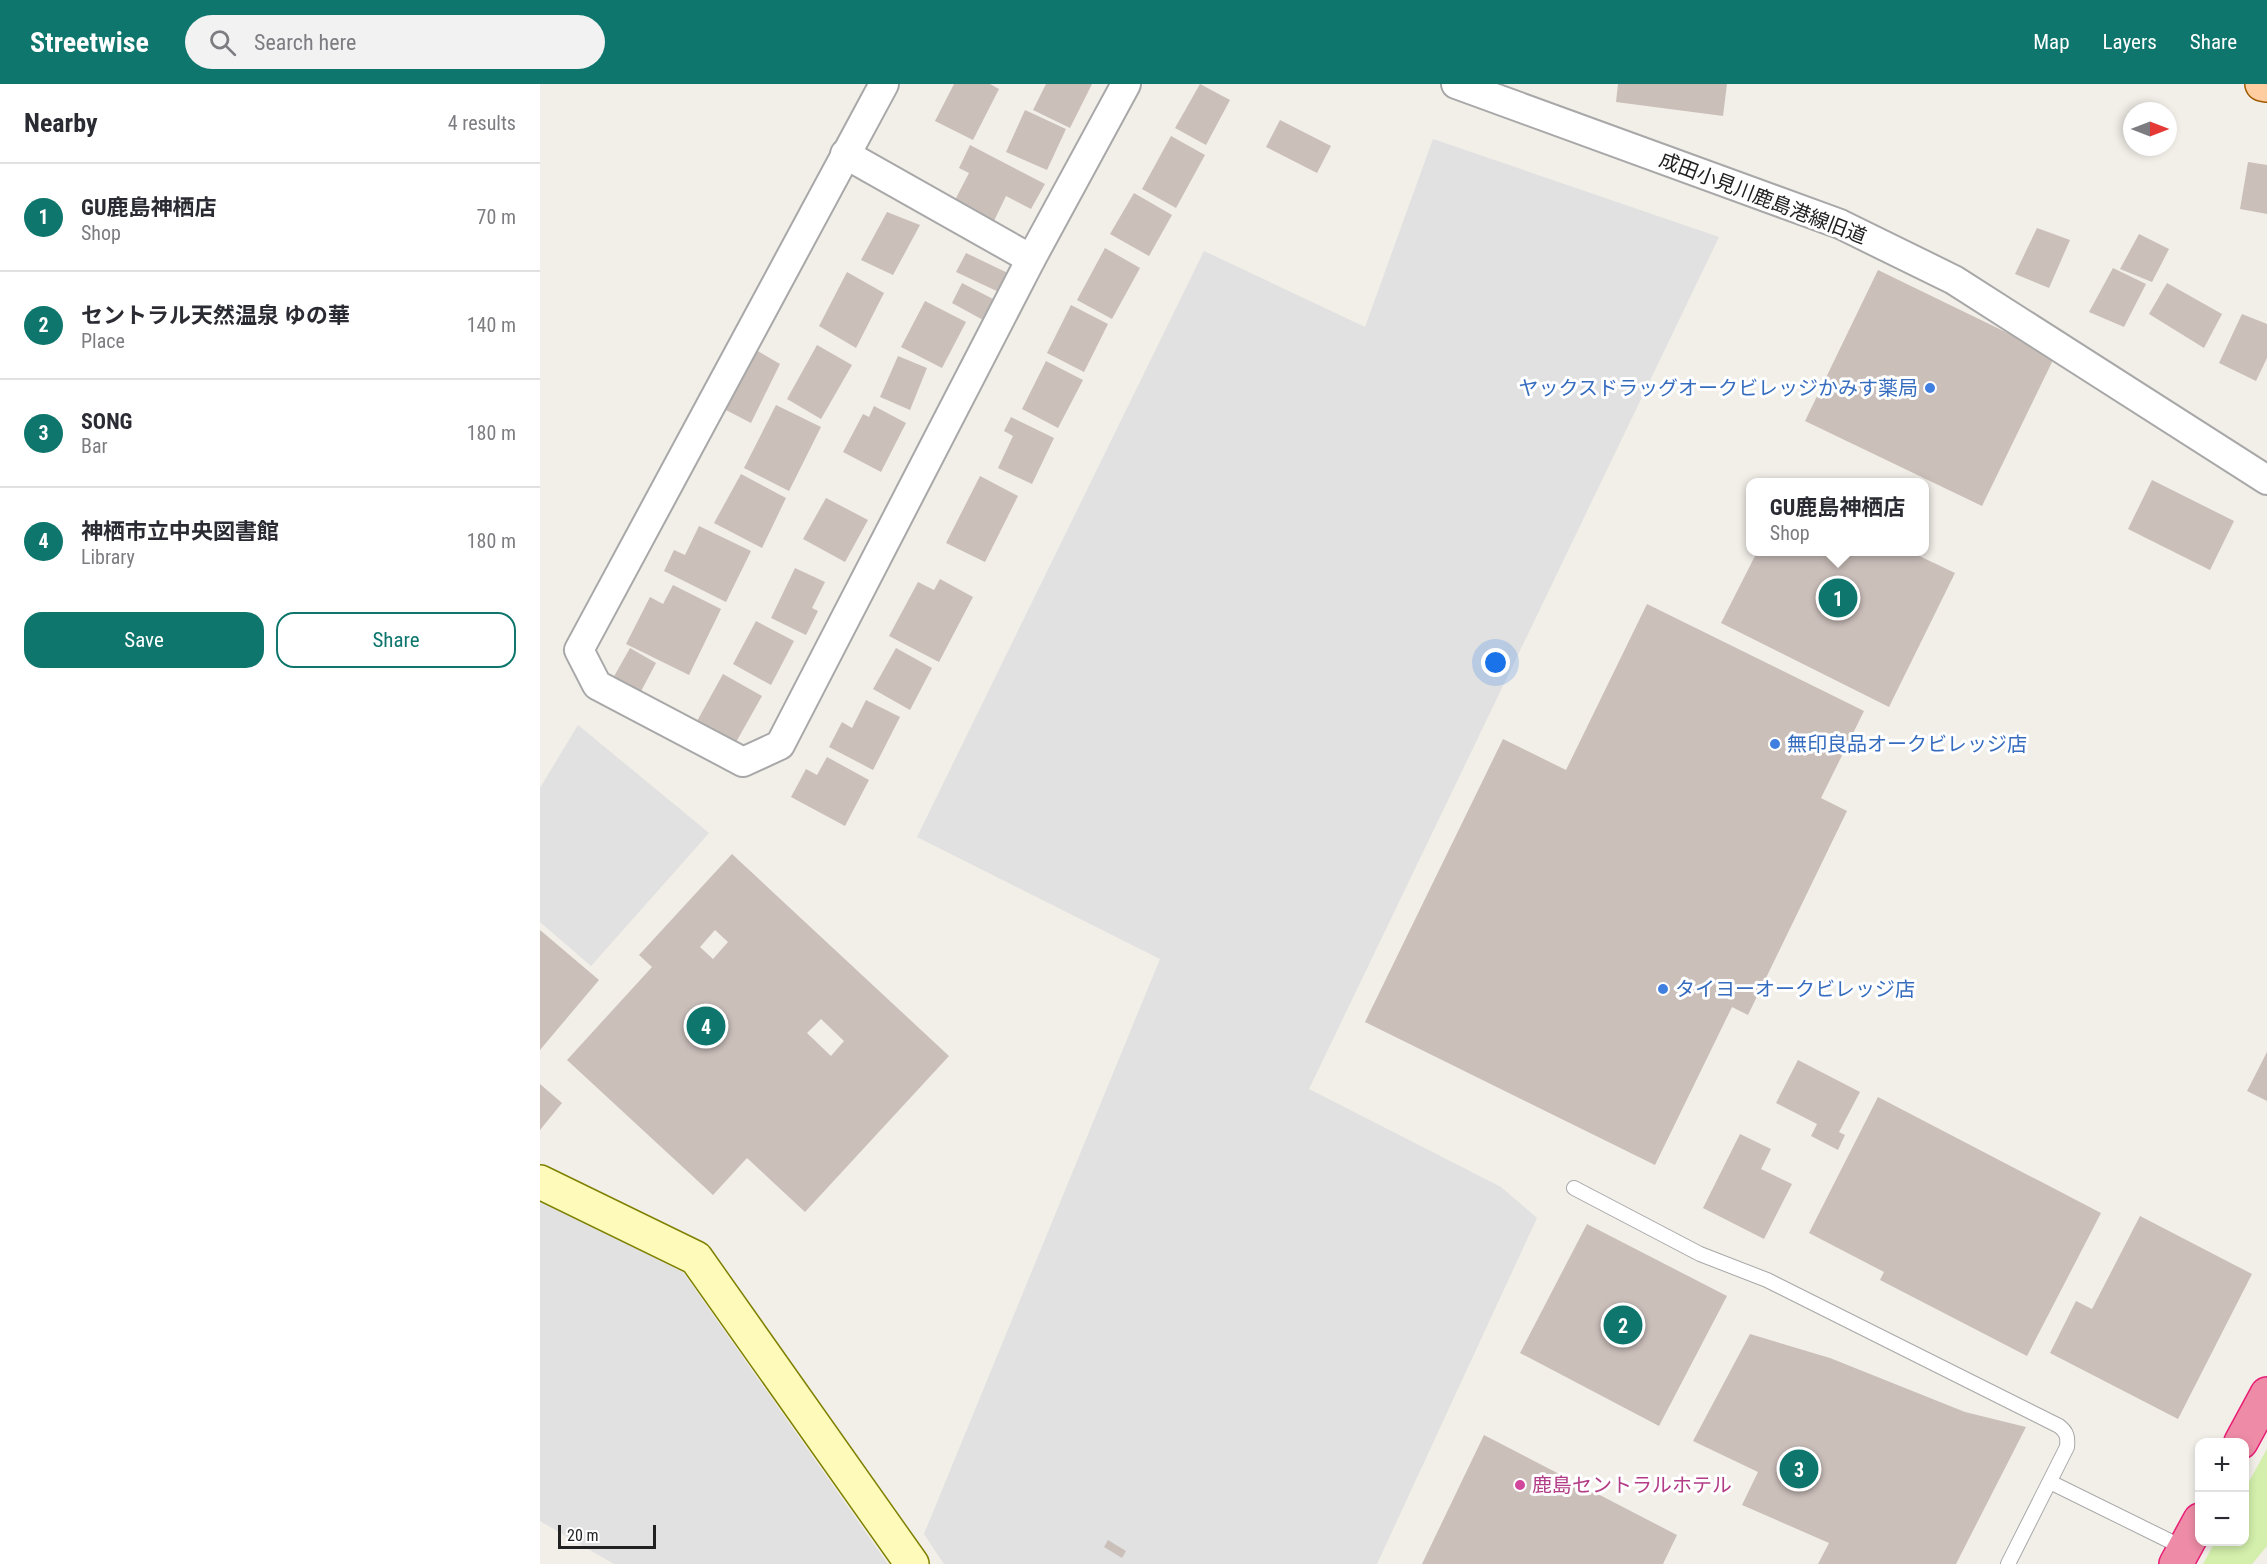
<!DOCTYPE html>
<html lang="en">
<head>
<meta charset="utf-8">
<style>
	:root { --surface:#fff; --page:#f2f2f3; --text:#2b2b33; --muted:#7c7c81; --line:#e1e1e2; --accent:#0f766e }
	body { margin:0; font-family:"Roboto Condensed","Noto Sans JP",sans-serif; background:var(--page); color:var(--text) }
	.controls { position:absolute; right:18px; bottom:18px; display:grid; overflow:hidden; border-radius:12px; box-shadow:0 3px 9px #0003 }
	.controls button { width:54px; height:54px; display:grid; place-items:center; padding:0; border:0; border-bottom:2px solid var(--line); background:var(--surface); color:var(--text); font:30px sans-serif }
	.compass { position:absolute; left:1583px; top:18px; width:54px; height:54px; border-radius:50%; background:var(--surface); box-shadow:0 3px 9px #0003; rotate:90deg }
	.scale { position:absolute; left:18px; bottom:15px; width:98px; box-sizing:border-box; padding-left:6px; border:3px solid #212121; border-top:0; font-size:16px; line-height:21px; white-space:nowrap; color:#212121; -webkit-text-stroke:4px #fff; paint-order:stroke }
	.you { position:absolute; left:956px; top:579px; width:21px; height:21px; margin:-15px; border:4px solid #fff; border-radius:50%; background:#1a73e8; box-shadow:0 0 0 9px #1a73e833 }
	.badge { display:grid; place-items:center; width:39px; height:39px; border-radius:50%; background:var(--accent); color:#fff; font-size:20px; font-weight:700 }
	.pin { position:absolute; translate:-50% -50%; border:3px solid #fff; box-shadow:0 2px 6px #0006 }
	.popup { position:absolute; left:1206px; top:394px; width:183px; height:78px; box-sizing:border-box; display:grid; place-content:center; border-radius:12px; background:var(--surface); filter:drop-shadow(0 2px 4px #0005); font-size:20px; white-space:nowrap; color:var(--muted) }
	.popup b { font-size:22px; color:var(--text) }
	.popup::after { content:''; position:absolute; left:50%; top:100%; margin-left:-12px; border:12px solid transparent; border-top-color:var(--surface) }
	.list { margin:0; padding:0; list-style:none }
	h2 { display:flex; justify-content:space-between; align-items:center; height:78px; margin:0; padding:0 24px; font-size:26px }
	h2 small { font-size:20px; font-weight:400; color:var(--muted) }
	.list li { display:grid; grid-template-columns:39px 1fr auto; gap:18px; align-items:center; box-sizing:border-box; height:108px; padding:0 24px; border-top:2px solid var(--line) }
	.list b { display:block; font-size:22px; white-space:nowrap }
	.list p { margin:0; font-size:20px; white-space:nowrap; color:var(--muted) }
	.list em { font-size:20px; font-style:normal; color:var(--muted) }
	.actions { display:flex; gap:12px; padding:18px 24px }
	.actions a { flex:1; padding:14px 0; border:2px solid var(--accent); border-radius:18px; text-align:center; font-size:21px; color:var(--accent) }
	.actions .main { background:var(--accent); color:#fff }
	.icon { flex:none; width:33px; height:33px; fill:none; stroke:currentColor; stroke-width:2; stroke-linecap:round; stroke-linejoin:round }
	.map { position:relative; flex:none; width:1727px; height:1480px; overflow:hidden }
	header { display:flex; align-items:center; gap:36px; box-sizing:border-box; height:84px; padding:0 30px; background:var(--accent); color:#fff }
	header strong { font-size:28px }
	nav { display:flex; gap:33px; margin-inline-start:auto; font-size:21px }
	.search { width:420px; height:54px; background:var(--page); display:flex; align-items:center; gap:15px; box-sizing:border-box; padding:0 21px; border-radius:33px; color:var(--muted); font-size:22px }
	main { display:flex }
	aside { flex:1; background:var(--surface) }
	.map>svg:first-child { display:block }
</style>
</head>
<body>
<header>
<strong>Streetwise</strong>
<div class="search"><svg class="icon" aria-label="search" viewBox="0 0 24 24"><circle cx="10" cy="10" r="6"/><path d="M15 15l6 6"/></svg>Search here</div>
<nav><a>Map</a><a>Layers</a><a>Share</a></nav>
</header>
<main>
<aside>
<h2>Nearby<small>4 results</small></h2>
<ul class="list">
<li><span class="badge">1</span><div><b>GU鹿島神栖店</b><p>Shop</p></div><em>70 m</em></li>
<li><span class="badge">2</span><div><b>セントラル天然温泉 ゆの華</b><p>Place</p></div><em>140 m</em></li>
<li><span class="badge">3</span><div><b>SONG</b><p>Bar</p></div><em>180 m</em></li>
<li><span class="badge">4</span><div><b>神栖市立中央図書館</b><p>Library</p></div><em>180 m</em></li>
</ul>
<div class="actions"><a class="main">Save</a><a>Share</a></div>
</aside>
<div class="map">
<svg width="1727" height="1480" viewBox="0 0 1727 1480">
	<rect width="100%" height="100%" fill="#f2eee8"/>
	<polygon fill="#d3efab" points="1727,1365 1727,1462 1712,1480 1663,1480 1675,1458 1704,1458 1705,1405"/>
	<g fill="#e1e1e1">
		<polygon points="893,55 1179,153 769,1005 961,1103 997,1134 837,1480 404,1480 384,1450 620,875 377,753 664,167 825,243"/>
		<polygon points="38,641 169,749 51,882 0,838 0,704"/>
		<polygon points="0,1116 143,1188 348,1480 74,1480 0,1437"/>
	</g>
	<g fill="#cbbfba" fill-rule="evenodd">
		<polygon points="414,0 450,0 459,5 433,56 395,37"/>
		<polygon points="506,0 552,0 530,44 493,26"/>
		<polygon points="660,0 690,16 666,61 635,44"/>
		<polygon points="1078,0 1187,0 1183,32 1076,18"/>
		<polygon points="485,26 526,45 507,86 466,68"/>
		<polygon points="740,36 791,62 777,89 726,63"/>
		<polygon points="631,52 665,71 636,124 602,105"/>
		<polygon points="430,61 505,100 491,125 466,112 454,137 415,116 429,89 419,84"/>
		<polygon points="1708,78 1727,81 1727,130 1700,125"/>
		<polygon points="594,109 632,131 609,172 570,150"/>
		<polygon points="347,128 380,141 353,191 321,176"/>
		<polygon points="1497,144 1530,156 1509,204 1475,190"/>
		<polygon points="1599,150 1629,165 1612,198 1580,185"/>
		<polygon points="565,164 600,184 572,235 537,216"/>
		<polygon points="426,169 472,191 463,210 416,188"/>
		<polygon points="1573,184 1606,200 1584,243 1549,228"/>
		<polygon points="1338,186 1515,272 1442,422 1265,337"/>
		<polygon points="307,188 344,209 316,264 279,242"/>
		<polygon points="422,199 455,216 443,236 412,219"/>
		<polygon points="1627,199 1682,230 1664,264 1609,230"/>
		<polygon points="385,217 426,238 402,284 361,263"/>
		<polygon points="531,221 568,240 544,288 507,269"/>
		<polygon points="1702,230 1727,240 1727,274 1716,297 1679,279"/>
		<polygon points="277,261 312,281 281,335 247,315"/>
		<polygon points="216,266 240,280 211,339 184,325"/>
		<polygon points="358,272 387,284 370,326 340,313"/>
		<polygon points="506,277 543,296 518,344 482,325"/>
		<polygon points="236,321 281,343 249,407 204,384"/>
		<polygon points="334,322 366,339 341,388 303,368 323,330 329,333"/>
		<polygon points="471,333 514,354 492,400 458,384 473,352 464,347"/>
		<polygon points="201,390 246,414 222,464 174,439"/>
		<polygon points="440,392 478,412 445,478 406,459"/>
		<polygon points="1612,396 1694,437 1670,486 1588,445"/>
		<polygon points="286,414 328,436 305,478 263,455"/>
		<polygon points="159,442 211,467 186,518 124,487 134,466 145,471"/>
		<polygon points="1217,468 1371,468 1415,489 1349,623 1181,539"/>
		<polygon points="255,484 285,498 272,524 278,527 266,551 231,534"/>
		<polygon points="400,495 433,513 399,578 349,552 378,498 394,506"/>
		<polygon points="133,501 181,525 149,591 86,560 110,513 123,520"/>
		<polygon points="1107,520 1324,627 1281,714 1307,727 1208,931 1192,923 1115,1081 825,938 963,655 1026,686"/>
		<polygon points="216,537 254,557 231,601 193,580"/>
		<polygon points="90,564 116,579 99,611 72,596"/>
		<polygon points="356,564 392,584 370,626 333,605"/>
		<polygon points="183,590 222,612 195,660 156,639"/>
		<polygon points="326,616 360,633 333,686 289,663 302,638 312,644"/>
		<polygon points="287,673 329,696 305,742 251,713 266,685 277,691"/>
		<path d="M192 770 409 972 265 1128 207 1074 173 1111 27 976 112 883 99 871ZM175 846 188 858 173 875 160 863ZM281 935 304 957 291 972 267 949Z"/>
		<polygon points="0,846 59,896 0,966"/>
		<polygon points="1727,968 1727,1017 1707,1007"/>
		<polygon points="1258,976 1320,1008 1299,1048 1305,1051 1298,1066 1271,1052 1277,1040 1236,1019"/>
		<polygon points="0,1000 22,1019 0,1046"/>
		<polygon points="1338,1013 1561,1129 1487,1272 1340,1196 1344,1188 1269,1149"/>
		<polygon points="1200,1050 1231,1065 1221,1085 1252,1100 1224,1155 1163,1124"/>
		<polygon points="1600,1132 1712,1190 1638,1335 1510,1269 1536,1217 1552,1225"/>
		<polygon points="1047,1140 1187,1212 1119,1342 980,1269"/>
		<polygon points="1210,1250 1290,1274 1425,1328 1486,1343 1416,1480 1278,1480 1289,1459 1202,1421 1218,1388 1153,1357"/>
		<polygon points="944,1351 1137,1451 1123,1480 882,1480"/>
		<polygon points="568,1456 586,1467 582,1474 564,1463"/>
	</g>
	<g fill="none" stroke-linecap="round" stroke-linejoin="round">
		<defs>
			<g id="lane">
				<path d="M1034 1104 1160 1170 1227 1196 1519 1342C1527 1348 1528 1353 1527 1363L1468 1480"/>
				<polyline points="1510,1398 1644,1464"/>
			</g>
			<g id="street">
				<polyline points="344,0 39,566 57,601 203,678 240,661 491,175 586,0"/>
				<polyline points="916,0 1300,140 1414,196 1727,396"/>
				<polyline points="305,70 491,175"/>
			</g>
			<polyline id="secondary" points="0,1098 156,1174 372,1480"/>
			<polyline id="primary" points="1722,0 1727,1"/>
			<g id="highway">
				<polyline points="1701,1358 1727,1310"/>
				<polyline points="1636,1480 1660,1436"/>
			</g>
		</defs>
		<use href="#lane" stroke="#a8a8a8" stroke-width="16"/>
		<use href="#street" stroke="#a8a8a8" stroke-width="32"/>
		<use href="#secondary" stroke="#7f8100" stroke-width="36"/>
		<use href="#primary" stroke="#9f5b00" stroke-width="36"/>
		<use href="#highway" stroke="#e81d75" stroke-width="36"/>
		<use href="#lane" stroke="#fff" stroke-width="14"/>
		<use href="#street" stroke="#fff" stroke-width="28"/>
		<use href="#secondary" stroke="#fefbba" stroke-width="33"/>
		<use href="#primary" stroke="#ffcda0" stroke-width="33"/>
		<use href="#highway" stroke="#ee8ba6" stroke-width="33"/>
	</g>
	<g fill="#3f7fe0" stroke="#fff" stroke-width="2">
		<circle cx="1390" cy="304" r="6"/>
		<circle cx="1235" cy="660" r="6"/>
		<circle cx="1123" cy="905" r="6"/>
	</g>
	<circle fill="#d1479c" stroke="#fff" stroke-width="2" cx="980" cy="1401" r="6"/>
	<g text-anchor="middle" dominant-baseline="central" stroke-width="6" stroke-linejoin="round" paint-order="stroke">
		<g font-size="20" fill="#212121" stroke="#fff">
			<text transform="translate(1223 114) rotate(21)">成田小見川鹿島港線旧道</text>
		</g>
		<g font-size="20" fill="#366cbe" stroke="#fff" text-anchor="start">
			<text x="1378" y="304" text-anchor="end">ヤックスドラッグオークビレッジかみす薬局</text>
			<text x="1247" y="660">無印良品オークビレッジ店</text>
			<text x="1135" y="905">タイヨーオークビレッジ店</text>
		</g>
		<g font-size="20" fill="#b23c85" stroke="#fff" text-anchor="start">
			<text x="992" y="1401">鹿島セントラルホテル</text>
		</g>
	</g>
</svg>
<div class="controls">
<button>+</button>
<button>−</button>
</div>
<svg class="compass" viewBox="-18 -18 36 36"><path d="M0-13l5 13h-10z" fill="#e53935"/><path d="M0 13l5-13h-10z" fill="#7c7c81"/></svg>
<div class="scale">20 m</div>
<div class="you"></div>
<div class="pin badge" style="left:1298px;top:514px">1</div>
<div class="popup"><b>GU鹿島神栖店</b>Shop</div>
<div class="pin badge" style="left:1083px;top:1241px">2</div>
<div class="pin badge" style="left:1259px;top:1385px">3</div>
<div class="pin badge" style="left:166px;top:942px">4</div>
</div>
</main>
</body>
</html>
